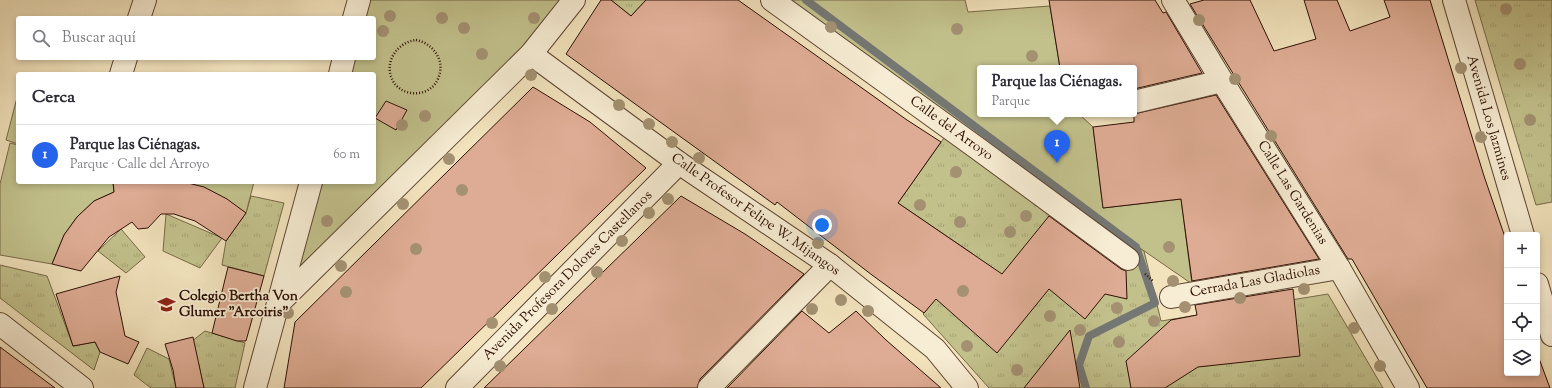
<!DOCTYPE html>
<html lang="es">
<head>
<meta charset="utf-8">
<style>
	:root { --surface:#fff; --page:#f7f7f7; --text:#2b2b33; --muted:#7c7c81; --line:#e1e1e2; --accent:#2563eb }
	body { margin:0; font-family:"Sorts Mill Goudy",serif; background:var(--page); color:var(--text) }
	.controls { position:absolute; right:12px; bottom:12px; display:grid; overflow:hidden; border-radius:4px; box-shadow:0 2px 6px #0003 }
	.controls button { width:36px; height:36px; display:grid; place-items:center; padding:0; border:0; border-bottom:1px solid var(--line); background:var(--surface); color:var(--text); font:20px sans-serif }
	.you { position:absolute; left:822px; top:225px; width:14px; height:14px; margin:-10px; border:3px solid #fff; border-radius:50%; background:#1a73e8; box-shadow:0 0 0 6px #1a73e833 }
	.badge { display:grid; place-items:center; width:26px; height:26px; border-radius:50%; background:var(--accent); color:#fff; font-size:13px; font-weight:700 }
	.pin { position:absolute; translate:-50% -33px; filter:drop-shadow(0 1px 2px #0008) }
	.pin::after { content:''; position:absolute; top:21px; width:14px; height:12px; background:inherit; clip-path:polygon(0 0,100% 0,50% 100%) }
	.popup { position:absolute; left:977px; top:65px; width:160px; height:52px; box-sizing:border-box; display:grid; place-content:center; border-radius:4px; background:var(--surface); filter:drop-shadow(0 1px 3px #0005); font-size:13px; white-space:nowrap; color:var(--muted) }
	.popup b { font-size:15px; color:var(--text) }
	.popup::after { content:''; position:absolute; left:50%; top:100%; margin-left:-8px; border:8px solid transparent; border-top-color:var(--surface) }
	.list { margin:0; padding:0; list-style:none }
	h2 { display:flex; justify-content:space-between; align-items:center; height:52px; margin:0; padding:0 16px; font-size:17px }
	h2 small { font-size:13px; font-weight:400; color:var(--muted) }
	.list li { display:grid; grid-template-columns:26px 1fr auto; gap:12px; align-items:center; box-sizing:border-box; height:60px; padding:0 16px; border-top:1px solid var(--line) }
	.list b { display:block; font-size:15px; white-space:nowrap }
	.list p { margin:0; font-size:13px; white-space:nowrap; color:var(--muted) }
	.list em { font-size:13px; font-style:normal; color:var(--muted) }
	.icon { flex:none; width:22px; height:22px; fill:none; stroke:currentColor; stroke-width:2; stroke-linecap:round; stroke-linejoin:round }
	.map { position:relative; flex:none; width:1552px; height:388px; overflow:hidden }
	.search { position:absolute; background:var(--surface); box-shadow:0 2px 6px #0003; left:16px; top:16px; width:360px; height:44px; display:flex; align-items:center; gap:10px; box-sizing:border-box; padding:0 14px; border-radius:4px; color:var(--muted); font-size:15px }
	.panel { position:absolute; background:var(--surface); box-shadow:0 2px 6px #0003; left:16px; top:72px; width:360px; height:112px; border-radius:4px }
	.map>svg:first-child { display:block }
</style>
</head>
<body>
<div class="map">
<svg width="1552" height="388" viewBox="0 0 1552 388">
	<defs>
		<pattern id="grass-tufts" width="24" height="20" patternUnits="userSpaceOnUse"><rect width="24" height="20" fill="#c2c18c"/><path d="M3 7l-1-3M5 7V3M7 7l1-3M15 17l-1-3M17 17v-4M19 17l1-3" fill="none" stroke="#a7a577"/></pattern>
	</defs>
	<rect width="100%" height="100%" fill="#f2e3bd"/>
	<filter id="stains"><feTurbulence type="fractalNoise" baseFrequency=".005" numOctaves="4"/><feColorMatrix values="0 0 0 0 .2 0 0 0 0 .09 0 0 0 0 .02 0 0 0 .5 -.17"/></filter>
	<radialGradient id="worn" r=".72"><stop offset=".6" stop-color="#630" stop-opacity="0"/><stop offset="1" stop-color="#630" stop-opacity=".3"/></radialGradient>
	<g fill="url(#grass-tufts)" stroke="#786848">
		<polygon points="611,0 646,0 631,16"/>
		<polygon points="1475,0 1552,0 1552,202 1536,205"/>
		<polygon points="956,121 1144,251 1161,321 1328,294 1383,388 989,388 923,314 973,254 898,203"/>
		<polygon points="251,196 284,203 264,276 222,265 226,241 246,213"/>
		<polygon points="166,214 222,238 200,268 163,251"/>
		<polygon points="121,229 145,257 126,273 98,251"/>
		<polygon points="0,265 47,276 73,346 95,342 100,352 94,370 0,298"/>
		<polygon points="205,331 245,343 235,388 204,388 199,366 187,345"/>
		<polygon points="147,348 169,359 176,388 151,388 134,375"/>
	</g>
	<g fill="#c2c18c" stroke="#786848">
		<polygon points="360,0 570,0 290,284 315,182 374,182 374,74 342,74 346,58 374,58 374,18 356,18"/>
		<polygon points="781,0 965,0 968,12 1050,6 1060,68 980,68 980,114 1079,114 1093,127 1103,208 1181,199 1192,284"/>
		<polygon points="18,94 18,144 6,140"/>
		<polygon points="10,143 18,145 18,182 113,182 114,192 94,201 77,217 64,235 52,264 0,255 0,184"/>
		<path d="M184 182H254L246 213C226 198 209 189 184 182Z"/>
	</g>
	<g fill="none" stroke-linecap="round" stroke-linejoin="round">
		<polyline stroke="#747773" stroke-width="8" points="806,0 1136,247 1155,303 1089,336 1079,365 1086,388"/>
	</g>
	<g fill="#deac94" stroke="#2e1004">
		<polygon points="601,0 611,0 631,16 646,0 738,0 907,120 941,142 898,203 1002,274 1049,216 1121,269 1126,271 1127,299 1105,294 1085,319 1049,289 997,353 936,299 924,313 872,275 777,202 775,205 566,54"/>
		<polygon points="1049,0 1155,0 1163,13 1166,12 1202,73 1134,89 1134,68 1060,68"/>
		<polygon points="1204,0 1250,0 1274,51 1316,39 1304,0 1337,0 1350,31 1390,17 1384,0 1430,0 1484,176 1507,243 1507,373 1537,373 1537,353 1550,388 1427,388 1352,259 1348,259 1190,4"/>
		<polygon points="533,87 590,122 646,168 421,388 284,388 295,322"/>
		<polygon points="1216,95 1319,259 1192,281 1181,199 1103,208 1093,127 1134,122 1134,114"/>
		<polygon points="386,101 407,110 396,130 375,118"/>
		<polygon points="113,182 184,182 204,187 227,199 246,213 226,241 195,221 174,214 161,214 148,228 138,229 132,222 109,237 81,271 52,264 64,235 77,217 94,201 114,192"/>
		<polygon points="681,196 745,234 804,274 700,379 697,388 484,388"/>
		<polygon points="228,267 264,276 246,341 237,341 212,333"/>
		<polygon points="120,276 116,292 125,336 139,342 128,364 100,352 95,342 73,346 56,294"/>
		<polygon points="1293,289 1300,356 1198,367 1165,388 1131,388 1126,361 1171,320 1197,315 1195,305"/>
		<polygon points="802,311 829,333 856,311 886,340 941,388 727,388"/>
		<polygon points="1070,330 1080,388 1024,388"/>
		<polygon points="193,337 204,388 176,388 173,370 165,344"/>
		<polygon points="0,347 55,388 0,388"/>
	</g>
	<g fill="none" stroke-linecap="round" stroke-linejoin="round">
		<defs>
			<g id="minor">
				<polyline points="772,0 977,148 1128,259"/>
				<polyline points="1173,0 1222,81 1339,268 1408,388"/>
				<polyline points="1454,0 1523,235"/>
				<polyline points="139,18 145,0"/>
				<polyline points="354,18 359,0"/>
				<polyline points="531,54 679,163 830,265 935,349 967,388"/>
				<polyline points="121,74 126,58"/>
				<polyline points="340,74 344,58"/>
				<polyline points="1134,102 1222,81"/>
				<polyline points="1537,284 1552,335"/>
				<polyline points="1171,297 1339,268"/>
				<polyline points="279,303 531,54 574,0"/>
				<polyline points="0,324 82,388"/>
				<polyline points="255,388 311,182"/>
				<polyline points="457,388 679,163"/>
				<polyline points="709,388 830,265"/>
			</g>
		</defs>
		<use href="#minor" stroke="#5f4532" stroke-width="24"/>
		<g stroke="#2e1004" stroke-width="2.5" stroke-dasharray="1 2" stroke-linecap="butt">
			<path d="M416 40C432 43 445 59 439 76 432 99 400 98 392 79 384 61 398 42 416 40Z"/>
			<polyline points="1145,274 1153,281"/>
		</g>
		<use href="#minor" stroke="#f7edd4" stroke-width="22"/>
	</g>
	<g fill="#a39172">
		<circle cx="1506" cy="9" r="6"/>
		<circle cx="390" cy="16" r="6"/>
		<circle cx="442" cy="18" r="6"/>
		<circle cx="534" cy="18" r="6"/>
		<circle cx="1199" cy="20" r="6"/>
		<circle cx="831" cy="27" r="6"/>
		<circle cx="464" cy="28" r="6"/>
		<circle cx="957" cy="29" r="6"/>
		<circle cx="383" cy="31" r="6"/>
		<circle cx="482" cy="54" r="6"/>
		<circle cx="1032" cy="56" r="6"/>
		<circle cx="1520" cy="64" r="6"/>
		<circle cx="1461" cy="68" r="6"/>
		<circle cx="531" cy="75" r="6"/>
		<circle cx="1235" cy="79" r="6"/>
		<circle cx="619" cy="105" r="6"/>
		<circle cx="425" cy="116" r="6"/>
		<circle cx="1530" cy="120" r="6"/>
		<circle cx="649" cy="124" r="6"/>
		<circle cx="402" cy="125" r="6"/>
		<circle cx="1271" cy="136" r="6"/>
		<circle cx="1481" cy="137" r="6"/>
		<circle cx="672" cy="142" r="6"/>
		<circle cx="1056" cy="153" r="6"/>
		<circle cx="699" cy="158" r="6"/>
		<circle cx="449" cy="159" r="6"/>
		<circle cx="956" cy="172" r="6"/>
		<circle cx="462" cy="190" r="6"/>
		<circle cx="668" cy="199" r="6"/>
		<circle cx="403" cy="204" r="6"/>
		<circle cx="920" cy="205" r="6"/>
		<circle cx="649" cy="213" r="6"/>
		<circle cx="1026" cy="216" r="6"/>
		<circle cx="327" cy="221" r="6"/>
		<circle cx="960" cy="222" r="6"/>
		<circle cx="1010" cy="232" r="6"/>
		<circle cx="622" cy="241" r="6"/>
		<circle cx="818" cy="243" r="6"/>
		<circle cx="1169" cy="247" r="6"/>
		<circle cx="416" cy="249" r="6"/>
		<circle cx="341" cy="266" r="6"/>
		<circle cx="597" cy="272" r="6"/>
		<circle cx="545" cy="277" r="6"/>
		<circle cx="1173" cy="281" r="6"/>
		<circle cx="1304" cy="289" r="6"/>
		<circle cx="963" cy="291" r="6"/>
		<circle cx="346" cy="292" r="6"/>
		<circle cx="1240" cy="298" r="6"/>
		<circle cx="841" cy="300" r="6"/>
		<circle cx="1185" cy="307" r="6"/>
		<circle cx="1117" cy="308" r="6"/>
		<circle cx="552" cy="309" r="6"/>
		<circle cx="812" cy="309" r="6"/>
		<circle cx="868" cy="311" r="6"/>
		<circle cx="288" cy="313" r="6"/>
		<circle cx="1050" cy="316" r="6"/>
		<circle cx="1154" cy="321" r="6"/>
		<circle cx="492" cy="323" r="6"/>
		<circle cx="1354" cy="328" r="6"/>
		<circle cx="1080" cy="330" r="6"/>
		<circle cx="1119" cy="342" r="6"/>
		<circle cx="967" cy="346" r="6"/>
		<circle cx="500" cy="366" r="6"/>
		<circle cx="1380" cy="366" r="6"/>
		<circle cx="1017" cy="370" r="6"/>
	</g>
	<defs>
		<symbol id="university-bare" viewBox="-9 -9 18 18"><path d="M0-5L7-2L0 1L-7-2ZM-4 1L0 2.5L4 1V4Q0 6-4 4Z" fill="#8f2418" stroke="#f7edd4" stroke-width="2.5" paint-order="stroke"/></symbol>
	</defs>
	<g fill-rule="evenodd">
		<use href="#university-bare" x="154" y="292" width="25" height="25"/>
	</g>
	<g text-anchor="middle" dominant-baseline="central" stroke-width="3.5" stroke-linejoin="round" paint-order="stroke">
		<g font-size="14" fill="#2e1004" stroke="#f7edd4">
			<text transform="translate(1488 118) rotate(74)">Avenida Los Jazmines</text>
			<text transform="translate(951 129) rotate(36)">Calle del Arroyo</text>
			<text transform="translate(1292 193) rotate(58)">Calle Las Gardenias</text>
			<text transform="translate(755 215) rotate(35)">Calle Profesor Felipe W. Mijangos</text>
			<text transform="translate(568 276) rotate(-45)">Avenida Profesora Dolores Castellanos</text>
			<text transform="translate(1255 282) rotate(-10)">Cerrada Las Gladiolas</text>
		</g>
		<g font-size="14" font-weight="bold" fill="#2e1004" stroke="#f7edd4" text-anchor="start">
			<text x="179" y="297">Colegio Bertha Von<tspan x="179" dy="16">Glumer "Arcoiris"</tspan></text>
		</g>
	</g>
	<rect width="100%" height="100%" filter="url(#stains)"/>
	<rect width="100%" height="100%" fill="url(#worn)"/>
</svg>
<div class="controls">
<button>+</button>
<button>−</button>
<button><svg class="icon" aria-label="locate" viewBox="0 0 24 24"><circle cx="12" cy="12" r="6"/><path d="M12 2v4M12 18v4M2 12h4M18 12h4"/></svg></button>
<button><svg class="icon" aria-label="layers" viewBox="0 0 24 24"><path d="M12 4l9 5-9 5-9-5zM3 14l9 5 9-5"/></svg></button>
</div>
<div class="you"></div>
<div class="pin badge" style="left:1057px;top:163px">1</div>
<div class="popup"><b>Parque las Ciénagas.</b>Parque</div>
<div class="search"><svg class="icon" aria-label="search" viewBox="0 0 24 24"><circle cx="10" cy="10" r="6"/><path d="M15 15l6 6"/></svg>Buscar aquí</div>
<section class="panel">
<h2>Cerca<small></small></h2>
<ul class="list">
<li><span class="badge">1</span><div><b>Parque las Ciénagas.</b><p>Parque · Calle del Arroyo</p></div><em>60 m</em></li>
</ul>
</section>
</div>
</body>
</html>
